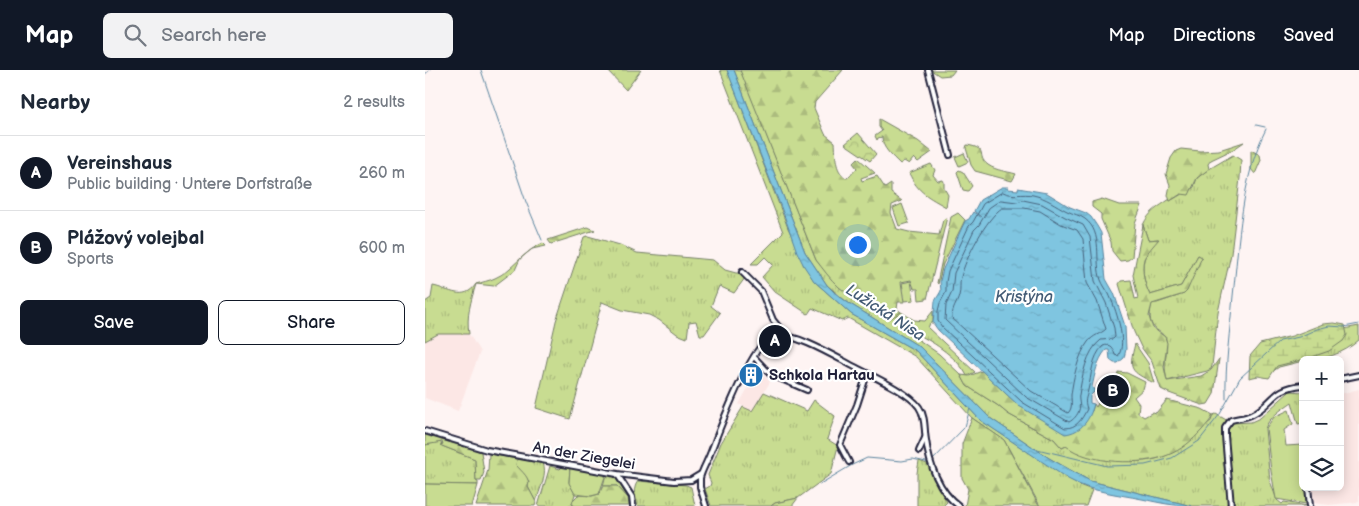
<!DOCTYPE html>
<html lang="en">
<head>
<meta charset="utf-8">
<style>
	:root { --surface:#fff; --page:#f2f2f3; --text:#1f2937; --muted:#747a83; --line:#e0e1e3; --accent:#111827 }
	body { margin:0; font-family:"Balsamiq Sans",sans-serif; background:var(--page); color:var(--text) }
	.controls { position:absolute; right:15px; bottom:15px; display:grid; overflow:hidden; border-radius:8px; box-shadow:0 2px 12px #0003 }
	.controls button { width:45px; height:45px; display:grid; place-items:center; padding:0; border:0; border-bottom:1px solid var(--line); background:var(--surface); color:var(--text); font:25px sans-serif }
	.you { position:absolute; left:432px; top:174px; width:18px; height:18px; margin:-12px; border:4px solid #fff; border-radius:50%; background:#1a73e8; box-shadow:0 0 0 8px #1a73e833 }
	.badge { display:grid; place-items:center; width:32px; height:32px; border-radius:50%; background:var(--accent); color:#fff; font-size:16px; font-weight:700 }
	.pin { position:absolute; translate:-50% -50%; border:2px solid #fff; box-shadow:0 1px 5px #0006 }
	.list { margin:0; padding:0; list-style:none }
	h2 { display:flex; justify-content:space-between; align-items:center; height:65px; margin:0; padding:0 20px; font-size:21px }
	h2 small { font-size:16px; font-weight:400; color:var(--muted) }
	.list li { display:grid; grid-template-columns:32px 1fr auto; gap:15px; align-items:center; box-sizing:border-box; height:75px; padding:0 20px; border-top:1px solid var(--line) }
	.list b { display:block; font-size:19px; white-space:nowrap }
	.list p { margin:0; font-size:16px; white-space:nowrap; color:var(--muted) }
	.list em { font-size:16px; font-style:normal; color:var(--muted) }
	.actions { display:flex; gap:10px; padding:15px 20px }
	.actions a { flex:1; padding:11px 0; border:1px solid var(--accent); border-radius:8px; text-align:center; font-size:18px; color:var(--accent) }
	.actions .main { background:var(--accent); color:#fff }
	.icon { flex:none; width:28px; height:28px; fill:none; stroke:currentColor; stroke-width:2; stroke-linecap:round; stroke-linejoin:round }
	.map { position:relative; flex:none; width:934px; height:436px; overflow:hidden }
	header { display:flex; align-items:center; gap:30px; box-sizing:border-box; height:70px; padding:0 25px; background:var(--accent); color:#fff }
	header strong { font-size:24px }
	nav { display:flex; gap:28px; margin-inline-start:auto; font-size:18px }
	.search { width:350px; height:45px; background:var(--page); display:flex; align-items:center; gap:12px; box-sizing:border-box; padding:0 18px; border-radius:8px; color:var(--muted); font-size:19px }
	main { display:flex }
	aside { flex:1; background:var(--surface) }
	.map>svg:first-child { display:block }
</style>
</head>
<body>
<header>
<strong>Map</strong>
<div class="search"><svg class="icon" aria-label="search" viewBox="0 0 24 24"><circle cx="10" cy="10" r="6"/><path d="M15 15l6 6"/></svg>Search here</div>
<nav><a>Map</a><a>Directions</a><a>Saved</a></nav>
</header>
<main>
<aside>
<h2>Nearby<small>2 results</small></h2>
<ul class="list">
<li><span class="badge">A</span><div><b>Vereinshaus</b><p>Public building · Untere Dorfstraße</p></div><em>260 m</em></li>
<li><span class="badge">B</span><div><b>Plážový volejbal</b><p>Sports</p></div><em>600 m</em></li>
</ul>
<div class="actions"><a class="main">Save</a><a>Share</a></div>
</aside>
<div class="map">
<svg width="934" height="436" viewBox="0 0 934 436">
	<defs>
		<pattern id="grass-tufts" width="24" height="20" patternUnits="userSpaceOnUse" patternTransform="scale(1.25)"><rect width="24" height="20" fill="#c8dc91"/><path d="M3 7l-1-3M5 7V3M7 7l1-3M15 17l-1-3M17 17v-4M19 17l1-3" fill="none" stroke="#acbc7e"/></pattern>
		<pattern id="forest-firs" width="22" height="20" patternUnits="userSpaceOnUse" patternTransform="scale(1.25)"><rect width="22" height="20" fill="#c8dc91"/><path d="M5 1l3.5 6h-7zM16 11l3.5 6h-7z" fill="#acbc7e"/></pattern>
		<pattern id="wetland-marsh" width="20" height="14" patternUnits="userSpaceOnUse" patternTransform="scale(1.25)"><rect width="20" height="14" fill="#c8dc91"/><path d="M1 5h8M5 5V1M11 12h8M15 12V8" fill="none" stroke="#acbc7e"/></pattern>
		<pattern id="park-crowns" width="20" height="18" patternUnits="userSpaceOnUse" patternTransform="scale(1.25)"><rect width="20" height="18" fill="#c8dc91"/><path d="M2 6a3 3 0 1 1 6 0M12 15a3 3 0 1 1 6 0" fill="none" stroke="#acbc7e"/></pattern>
		<pattern id="water-ripples" width="26" height="14" patternUnits="userSpaceOnUse" patternTransform="scale(1.25)"><rect width="26" height="14" fill="#7fc5e0"/><path d="M2 4q2-2 4 0t4 0M15 11q2-2 4 0t4 0" fill="none" stroke="#6da9c1"/></pattern>
	</defs>
	<rect width="100%" height="100%" fill="#fef4f3"/>
	<filter id="ink" filterUnits="userSpaceOnUse"><feTurbulence type="fractalNoise" baseFrequency=".02" numOctaves="2"/><feDisplacementMap in="SourceGraphic" scale="10" xChannelSelector="R" yChannelSelector="G"/><feConvolveMatrix kernelMatrix="1 2 1 2 8 2 1 2 1" color-interpolation-filters="sRGB"/></filter>
	<g filter="url(#ink)">
		<g fill="#fce7e5">
			<polygon points="13,264 44,264 55,282 33,341 0,328 0,271"/>
			<polygon points="327,294 345,312 327,342 314,334 323,318 317,314"/>
			<polygon points="934,319 934,432 904,435 889,433 886,417 915,417 915,324"/>
		</g>
		<g fill="url(#grass-tufts)" stroke="#757f66">
			<polygon points="182,0 216,0 201,20"/>
			<polygon points="295,0 302,0 305,7 363,158 389,211 426,244 491,281 555,350 654,415 667,420 661,436 615,436 579,370 547,348 491,287 423,248 417,251 387,238 383,244 350,222 337,207 348,195 340,187 333,194 326,194 358,162"/>
			<path d="M309 0 316 1 391 190 414 217 465 248 476 242 489 250 500 251 508 241V253H505L503 258 550 302 542 306C535 290 508 271 493 265L491 268 514 284 536 305 542 316 572 335 583 344 629 369 637 378 641 376C673 385 707 399 740 386 750 382 775 359 786 351L788 345 791 344 803 351 797 359 803 431 801 436H767L665 411 624 388 565 348 495 277 422 232 402 215 380 182Z"/>
			<path d="M808 85 816 90 815 108 806 184 793 242 787 296 786 299 782 301 742 311C741 306 740 300 740 295 740 287 743 278 741 271 739 257 719 265 727 233H732L759 224 776 187 773 185 756 216 725 225C720 216 716 200 719 190 721 182 728 175 733 169L723 170 718 155C724 142 733 137 745 129V131L769 117 772 108 784 99Z"/>
			<polygon points="163,166 195,175 212,183 288,190 300,200 311,203 316,203 320,208 309,223 294,216 286,236 295,243 279,265 275,265 271,251 264,252 262,268 252,264 234,250 224,245 197,240 177,232 145,349 111,338 131,251 159,167"/>
			<path d="M118 173 121 176 107 179 95 189 90 200 69 216 51 214C46 231 41 246 44 264H13L0 271V232L6 228 8 216C24 219 39 232 51 214 57 212 64 211 70 208 87 201 97 182 118 173Z"/>
			<path d="M934 256V270C918 284 899 290 878 290V291L854 297 844 304 833 298 919 259Z"/>
			<path d="M865 321 878 322V353L873 354 867 332C857 339 843 348 840 359L845 411 852 430 857 434 859 432 882 436H809L802 363 804 357 808 353 826 352 835 348Z"/>
			<polygon points="339,322 382,341 389,330 410,346 402,369 413,376 406,404 373,428 350,433 346,436 286,436 280,419 285,416 286,413 283,405 296,373 318,337 327,341"/>
			<polygon points="14,372 18,374 17,376 50,389 51,411 53,412 53,415 0,414 0,375"/>
			<path d="M92 389 117 392C124 401 114 421 111 432L103 417 104 412 91 395Z"/>
			<polygon points="494,391 505,395 514,418 522,432 518,436 492,436 492,403"/>
			<polygon points="125,396 135,399 138,396 145,397 144,412 150,424 147,434 150,436 113,436"/>
			<polygon points="181,404 193,408 204,426 203,428 192,416 178,416"/>
			<path d="M213 411 261 415 266 417 270 436H213C210 427 207 419 213 411Z"/>
		</g>
		<g fill="url(#forest-firs)" stroke="#757f66">
			<path d="M315 0H418L390 32 389 38 400 64 410 72C411 85 409 100 421 108L424 107 432 98 428 93 433 88 450 103 436 108 437 111 452 106 460 118 466 114V123L477 131 467 135 466 143 472 159 484 162 514 165 518 150 522 147 502 229 494 230 493 219H489L486 210 476 212 479 232H473L472 239 476 242 466 248C448 239 429 230 414 217 405 209 398 199 391 190Z"/>
			<polygon points="506,0 530,0 526,5 515,6"/>
			<path d="M454 49 493 71 507 82 493 92 489 88 484 94 479 91 475 94C467 86 457 78 457 67L453 68 452 70 450 66 457 61 454 57Z"/>
			<polygon points="819,72 809,79 786,90 783,94 784,99 772,108 764,125 756,124 745,131 743,125 745,115 741,104 746,88 751,81 756,79 775,81 794,80"/>
			<path d="M542 75C565 79 550 85 563 95 572 101 581 101 591 104L587 111 550 101 546 95 541 78Z"/>
			<polygon points="826,80 835,85 836,90 830,104 826,99"/>
			<path d="M506 94 510 100 508 105 513 111 518 110 519 112V118L523 125 521 137C504 127 493 123 484 103Z"/>
			<polygon points="677,129 694,135 717,135 710,153 707,187 703,190 695,191 687,181 686,172 676,149 676,144 667,137 667,132"/>
			<polygon points="533,143 540,150 518,194 513,214 512,213 526,147"/>
			<path d="M718 155 723 170 734 169C729 175 722 182 719 189 716 200 720 216 725 225L756 216 773 185 777 187 762 221 759 224 727 234 724 246 726 253 728 258 740 267 742 273 739 297 742 311 776 306 786 300 794 289 789 324 783 334 777 335 744 323 736 319 727 292 716 277 709 262 694 214 696 211 706 210 710 229 713 228 708 205Z"/>
			<polygon points="163,157 170,160 126,174 123,170"/>
			<path d="M710 274 723 293 729 313C705 301 703 300 710 274Z"/>
			<path d="M557 301 594 336 667 341 669 334 671 337 678 324 694 330 699 318 691 314 693 302 702 303 720 312 718 319 709 327 714 334 713 343 719 347 728 342 731 343 742 330 777 339 788 345C786 351 781 355 777 360 767 371 756 380 743 385 717 396 664 394 641 376L637 378 629 369 583 344 572 335 542 316 536 305 544 306Z"/>
			<polygon points="547,348 579,370 614,436 540,436 543,419 537,408 537,374"/>
			<polygon points="0,365 56,382 59,402 56,411 51,411 50,389 17,376 15,375 18,374 17,372 0,375"/>
			<path d="M64 384 92 389 91 395C97 402 106 408 103 417L111 432 110 436H51L63 400Z"/>
			<polygon points="178,416 192,416 203,428 204,436 150,436 147,434 148,430 153,425 167,426 174,424"/>
		</g>
		<polygon fill="url(#wetland-marsh)" stroke="#757f66" points="909,253 920,255 922,265 918,271 904,281 884,288 852,296 844,308 833,306 824,308 825,286 835,274 867,266 898,254"/>
		<g fill="url(#park-crowns)" stroke="#757f66">
			<polygon points="433,63 451,84 445,91 420,74"/>
			<polygon points="534,100 538,102 547,116 543,121 538,120 532,102"/>
		</g>
		<g fill="#c8dc91" stroke="#757f66">
			<polygon points="539,83 543,92 534,96 530,87"/>
			<polygon points="477,134 484,153 474,156 468,138"/>
			<polygon points="486,211 489,230 480,231 477,213"/>
			<polygon points="683,311 699,318 694,330 678,324"/>
			<polygon points="864,340 868,354 859,360 861,376 877,375 878,377 878,417 880,417 881,434 851,429 846,401 841,358 849,347"/>
			<polygon points="145,397 181,404 174,424 166,426 150,424 144,413"/>
			<polygon points="0,414 53,415 47,436 0,436"/>
			<polygon points="373,428 367,436 346,436 350,433"/>
		</g>
		<g fill="url(#water-ripples)" stroke="#5a849e">
			<path d="M302 0H309L380 182 402 215 410 223 422 232 495 277 565 348 624 388 665 411 767 436C748 436 736 433 717 429 692 424 666 422 643 409L555 350 491 281 426 244 389 211 379 196 372 182 359 145Z"/>
			<path d="M577 117H583V119L593 120V118L622 123 645 137 661 143 666 147 672 156 676 163 681 209 689 223 700 256 701 279 699 288 693 293H689L685 290 684 280H681C672 290 670 304 667 317L670 321 665 326V333L669 334C665 349 657 362 640 364L594 336 513 260 508 253 510 231 516 221 515 211 518 199 540 151 544 149 548 142 556 147 549 141 555 130Z"/>
		</g>
		<g fill="none" stroke-linecap="round" stroke-linejoin="round">
			<g stroke="#47637d" stroke-width="1">
				<path d="M578 122C588 127 598 123 608 125 622 128 630 135 642 141 648 144 655 145 660 149 679 163 669 191 676 210 678 215 681 219 684 224 690 237 703 273 693 286L690 285C688 279 686 273 678 276 666 288 667 305 663 320 661 330 659 329 662 339 657 349 652 358 640 358L597 332 517 257 513 251V241L515 233 521 222V212L523 201 544 156 548 152 558 134Z"/>
				<path d="M576 130 592 132 598 130 617 134 640 147 658 155 665 167 670 211 681 233 689 258 690 267 688 269 676 270C661 281 657 307 654 325 653 330 656 336 654 340 653 345 648 350 644 352L601 327 520 250 521 235 527 222 529 203 549 160 554 155 564 138Z"/>
				<path d="M577 138H599L615 141 636 154 652 160 658 169 662 213 672 231 681 259C676 264 668 265 663 272 653 285 648 309 646 325 646 332 648 338 643 343L606 321 527 248C527 238 532 234 534 226 536 220 534 213 536 207 540 189 562 147 577 138Z"/>
			</g>
			<g stroke="#5a849e" stroke-width="1">
				<polyline points="56,0 101,132 117,170"/>
				<polyline points="0,4 5,0"/>
				<polyline points="831,55 840,57"/>
				<path d="M801 329C800 294 805 260 808 226 814 172 816 108 841 59"/>
				<polyline points="608,378 682,396 720,395 747,388 774,371 795,344 815,308 855,271 874,267 892,259 904,256 919,257 934,254"/>
				<polyline points="395,414 427,395 442,388 477,391 488,389 505,393 540,357 545,338"/>
			</g>
			<defs>
				<g id="minor">
					<polyline points="503,0 525,85"/>
					<polyline points="317,202 336,221 348,250 361,266"/>
					<polyline points="329,287 345,304 382,320"/>
					<polyline points="915,309 934,305"/>
					<polyline points="0,361 62,380 192,404 249,411 266,410 276,404"/>
					<polyline points="494,381 500,368"/>
					<polyline points="424,392 415,375 432,335 442,304"/>
					<polyline points="192,404 207,427 208,436"/>
					<polyline points="883,417 885,436"/>
					<path d="M281 436 275 417V408C277 400 282 392 285 384 293 363 328 269 349 265 368 262 409 286 426 295 443 304 484 322 494 337 501 347 499 360 501 370 504 394 514 422 534 436"/>
					<path d="M806 436 800 366V358L806 350C813 348 820 348 826 345 849 334 846 318 878 315"/>
				</g>
			</defs>
			<use href="#minor" stroke="#22223b" stroke-width="8"/>
			<use href="#minor" stroke="#fff" stroke-width="4"/>
		</g>
	</g>
	<defs>
		<symbol id="building-disc" viewBox="-11 -11 22 22"><circle r="9.5" fill="#1f6fb2" stroke="#fff"/><path d="M-4-6H4V6H1V3H-1V6H-4ZM-2.5-4.3h1.7v1.8h-1.7ZM.8-4.3h1.7v1.8H.8ZM-2.5-1h1.7V.8h-1.7ZM.8-1h1.7V.8H.8Z" fill="#fff"/></symbol>
	</defs>
	<g fill-rule="evenodd">
		<use href="#building-disc" x="312" y="291" width="28" height="28"/>
	</g>
	<g text-anchor="middle" dominant-baseline="central" stroke-width="4.5" stroke-linejoin="round" paint-order="stroke">
		<g font-size="15" font-weight="bold" fill="#22223b" stroke="#fff" text-anchor="start">
			<text x="344" y="305">Schkola Hartau</text>
		</g>
		<g font-size="15" fill="#22223b" stroke="#fff">
			<text transform="translate(159 386) rotate(10)">An der Ziegelei</text>
		</g>
		<g font-size="16" font-style="italic" fill="#435b75" stroke="#fff">
			<text x="599" y="227">Kristýna</text>
			<text transform="translate(460 243) rotate(33)">Lužická Nisa</text>
		</g>
	</g>
</svg>
<div class="controls">
<button>+</button>
<button>−</button>
<button><svg class="icon" aria-label="layers" viewBox="0 0 24 24"><path d="M12 4l9 5-9 5-9-5zM3 14l9 5 9-5"/></svg></button>
</div>
<div class="you"></div>
<div class="pin badge" style="left:350px;top:271px">A</div>
<div class="pin badge" style="left:688px;top:321px">B</div>
</div>
</main>
</body>
</html>
